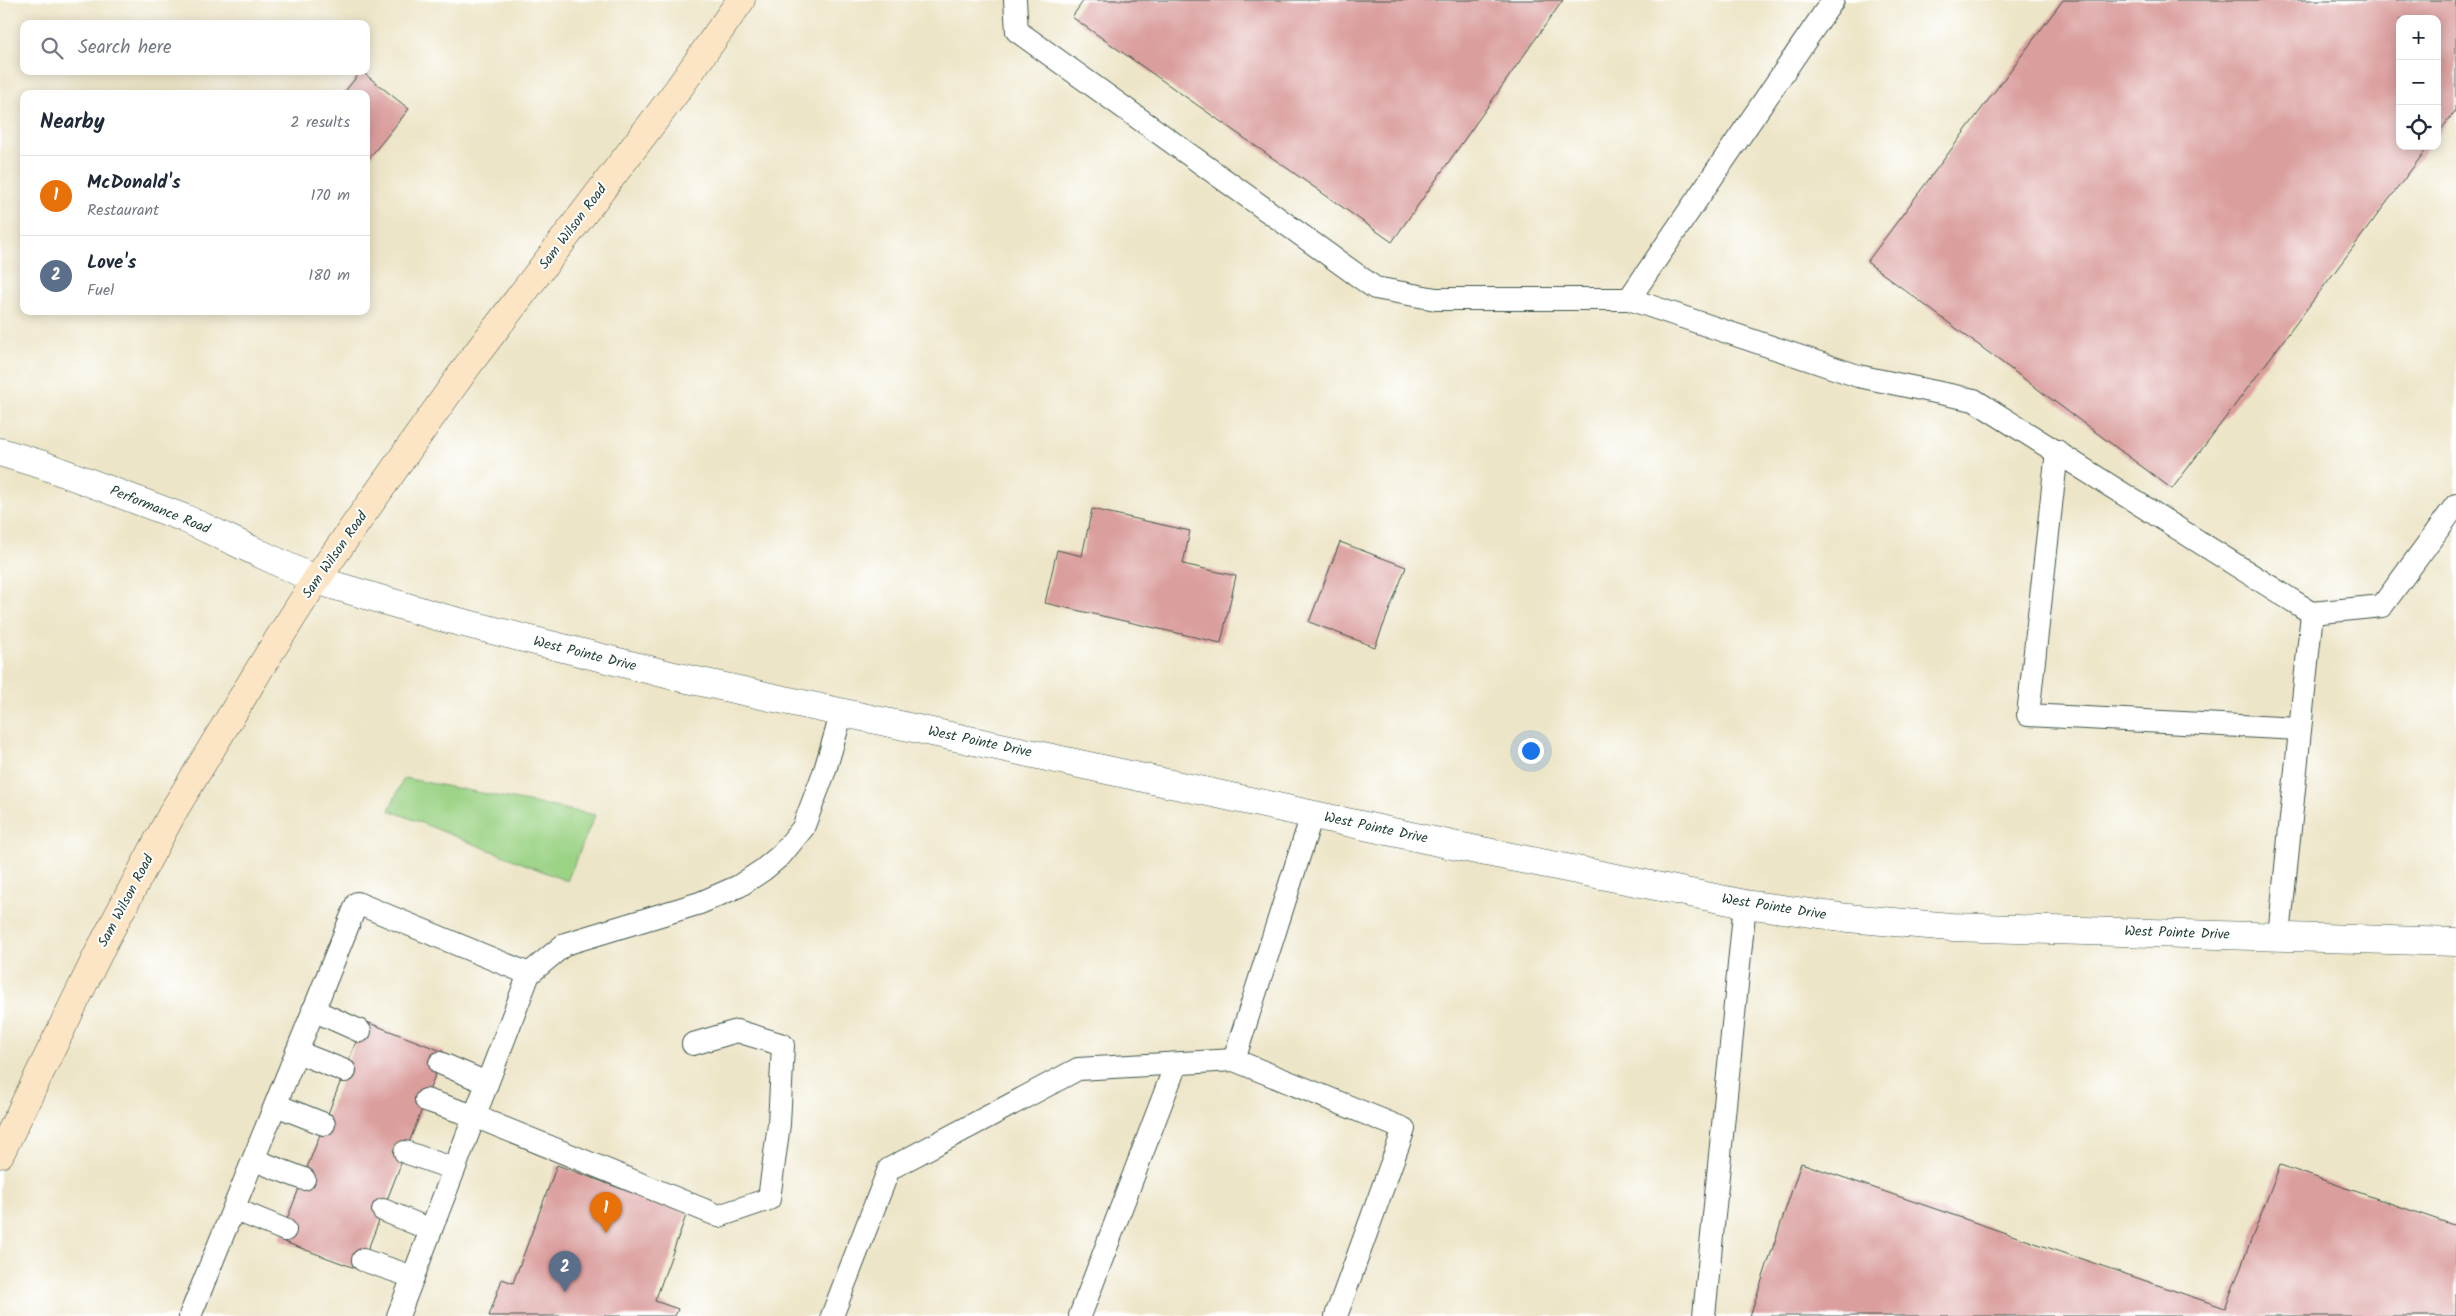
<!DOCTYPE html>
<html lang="en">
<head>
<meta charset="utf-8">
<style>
	:root { --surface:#fff; --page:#f6f6f7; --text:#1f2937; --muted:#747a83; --line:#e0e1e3; --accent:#2563eb }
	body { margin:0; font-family:Kalam,sans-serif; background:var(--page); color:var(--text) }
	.controls { position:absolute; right:15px; top:15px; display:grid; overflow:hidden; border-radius:10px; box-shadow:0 2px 12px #0003 }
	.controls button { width:45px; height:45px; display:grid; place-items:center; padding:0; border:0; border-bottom:1px solid var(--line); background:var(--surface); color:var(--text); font:25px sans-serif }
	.you { position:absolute; left:1530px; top:750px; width:18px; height:18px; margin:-12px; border:4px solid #fff; border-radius:50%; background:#1a73e8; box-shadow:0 0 0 8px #1a73e833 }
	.badge { display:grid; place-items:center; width:32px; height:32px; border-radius:50%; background:var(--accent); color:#fff; font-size:16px; font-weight:700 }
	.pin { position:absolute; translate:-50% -41px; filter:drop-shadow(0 1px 2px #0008) }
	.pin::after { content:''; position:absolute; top:26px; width:18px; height:15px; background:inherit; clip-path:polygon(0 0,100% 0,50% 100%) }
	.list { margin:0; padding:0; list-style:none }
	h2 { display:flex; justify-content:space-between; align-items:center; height:65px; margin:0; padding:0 20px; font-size:21px }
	h2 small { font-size:16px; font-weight:400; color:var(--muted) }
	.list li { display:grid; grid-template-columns:32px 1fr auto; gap:15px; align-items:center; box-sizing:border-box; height:80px; padding:0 20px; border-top:1px solid var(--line) }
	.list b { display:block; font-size:19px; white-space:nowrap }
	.list p { margin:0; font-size:16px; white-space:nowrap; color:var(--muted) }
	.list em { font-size:16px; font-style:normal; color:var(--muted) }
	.icon { flex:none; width:28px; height:28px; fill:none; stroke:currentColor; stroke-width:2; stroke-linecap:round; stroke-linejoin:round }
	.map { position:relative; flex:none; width:2456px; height:1316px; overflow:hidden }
	.search { position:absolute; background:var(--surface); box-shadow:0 2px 12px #0003; left:20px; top:20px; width:350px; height:55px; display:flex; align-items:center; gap:12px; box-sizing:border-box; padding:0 18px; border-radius:10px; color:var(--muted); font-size:19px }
	.panel { position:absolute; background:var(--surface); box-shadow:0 2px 12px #0003; left:20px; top:90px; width:350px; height:225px; border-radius:10px }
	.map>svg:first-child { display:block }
</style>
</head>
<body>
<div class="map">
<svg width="2456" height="1316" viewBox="0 0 2456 1316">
	<rect width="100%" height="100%" fill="#fff"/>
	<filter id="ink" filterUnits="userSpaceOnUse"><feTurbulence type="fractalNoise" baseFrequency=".02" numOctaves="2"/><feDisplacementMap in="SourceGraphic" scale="10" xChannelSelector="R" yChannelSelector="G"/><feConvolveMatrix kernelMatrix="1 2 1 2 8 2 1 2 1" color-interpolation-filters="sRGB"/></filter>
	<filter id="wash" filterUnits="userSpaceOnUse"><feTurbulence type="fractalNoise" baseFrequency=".0096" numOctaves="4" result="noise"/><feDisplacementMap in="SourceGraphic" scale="20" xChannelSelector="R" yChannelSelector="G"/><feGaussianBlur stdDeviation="1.12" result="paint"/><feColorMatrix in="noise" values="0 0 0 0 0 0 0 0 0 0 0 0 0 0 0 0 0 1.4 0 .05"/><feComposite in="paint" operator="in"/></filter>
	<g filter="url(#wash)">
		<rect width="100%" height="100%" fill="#ede5c7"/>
		<polygon fill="#9bd385" stroke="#5d885c" points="404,778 595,815 567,881 389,810"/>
		<g id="blocks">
			<g fill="#da9e9d">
				<polygon points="1084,0 1563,0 1392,242 1072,17"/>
				<polygon points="2063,0 2456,0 2456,110 2437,135 2437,19 2400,19 2400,146 2429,146 2172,489 1867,262"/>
				<polygon points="361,71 409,109 366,162 366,94 343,94"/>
				<polygon points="1092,509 1190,531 1183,564 1236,576 1221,643 1045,603 1057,550 1082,556"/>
				<polygon points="1340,542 1406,567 1375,647 1309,622"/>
				<polygon points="364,1021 444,1052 360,1270 279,1240"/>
				<polygon points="1801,1163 2225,1308 2280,1165 2456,1226 2456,1316 1750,1316"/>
				<polygon points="557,1165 687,1213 655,1301 678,1309 675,1316 489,1316 502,1279 513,1283"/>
			</g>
		</g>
	</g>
	<g filter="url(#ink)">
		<use href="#blocks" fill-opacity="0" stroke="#3e564a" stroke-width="1"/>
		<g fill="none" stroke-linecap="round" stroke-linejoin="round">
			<defs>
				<g id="lane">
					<polyline points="1015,0 1017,31 1375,288 1436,299 1629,299 1858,376 1974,400 2312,613 2279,936"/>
					<polyline points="1629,299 1833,0"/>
					<polyline points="2057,451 2028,715 2298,729"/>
					<polyline points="2312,613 2382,606 2456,505"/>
					<polyline points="313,1010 360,1031"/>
					<polyline points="297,1052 345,1071"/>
					<polyline points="1234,1060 1312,815"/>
					<polyline points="440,1063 487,1083"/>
					<polyline points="426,1100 474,1116 719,1216 769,1199 779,1124 783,1045 737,1031 693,1044"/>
					<polyline points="276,1105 324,1124"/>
					<polyline points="405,1152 454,1169"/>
					<polyline points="254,1160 304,1179"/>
					<polyline points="234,1209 285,1230"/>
					<polyline points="383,1210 431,1230"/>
					<polyline points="363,1260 413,1277"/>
					<polyline points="190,1316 357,903 529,974"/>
					<polyline points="398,1316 529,974 565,944 700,903 739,886 763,870 781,855 803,828 825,770 842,712"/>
					<polyline points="832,1316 889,1169 1078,1069 1234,1060 1404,1129 1336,1316"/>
					<polyline points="1080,1316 1176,1064"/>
					<polyline points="1704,1316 1745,904"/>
				</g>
				<polyline id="street" points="0,452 43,465 184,518 316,580 440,617 674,676 1457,846 1745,904 1848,918 1951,927 2456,942"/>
				<polyline id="secondary" points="0,1154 103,944 174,810 265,660 316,580 468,365 676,92 741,0"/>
			</defs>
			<use href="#lane" stroke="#3e564a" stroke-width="24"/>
			<use href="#street" stroke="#3e564a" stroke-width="29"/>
			<use href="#secondary" stroke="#3e564a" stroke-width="29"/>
			<use href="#lane" stroke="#fff" stroke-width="22"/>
			<use href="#street" stroke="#fff" stroke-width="28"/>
			<use href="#secondary" stroke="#fce5c4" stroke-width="28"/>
		</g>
	</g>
	<g text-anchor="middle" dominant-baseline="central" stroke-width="4" stroke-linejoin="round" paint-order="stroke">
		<g font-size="14" fill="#1f3d34" stroke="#fff">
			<text transform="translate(573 227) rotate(-53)">Sam Wilson Road</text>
			<text transform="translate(160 510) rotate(22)">Performance Road</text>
			<text transform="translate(335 555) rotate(-55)">Sam Wilson Road</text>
			<text transform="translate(585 654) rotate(14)">West Pointe Drive</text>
			<text transform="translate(980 742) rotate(12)">West Pointe Drive</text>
			<text transform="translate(1376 828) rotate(12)">West Pointe Drive</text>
			<text transform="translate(126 901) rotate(-62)">Sam Wilson Road</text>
			<text transform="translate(1774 907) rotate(9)">West Pointe Drive</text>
			<text transform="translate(2177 933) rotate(2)">West Pointe Drive</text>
		</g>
	</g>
</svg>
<div class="controls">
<button>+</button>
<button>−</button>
<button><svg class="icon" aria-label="locate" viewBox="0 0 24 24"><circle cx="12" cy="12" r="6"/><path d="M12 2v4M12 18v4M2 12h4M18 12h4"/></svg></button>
</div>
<div class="you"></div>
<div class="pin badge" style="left:606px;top:1233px;background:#e8710a">1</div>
<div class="pin badge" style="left:565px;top:1292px;background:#5c6f8a">2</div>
<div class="search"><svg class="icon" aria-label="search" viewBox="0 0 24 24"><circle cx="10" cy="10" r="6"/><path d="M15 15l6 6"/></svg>Search here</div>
<section class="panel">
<h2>Nearby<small>2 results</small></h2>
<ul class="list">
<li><span class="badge" style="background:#e8710a">1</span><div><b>McDonald's</b><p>Restaurant</p></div><em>170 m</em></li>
<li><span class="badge" style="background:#5c6f8a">2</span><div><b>Love's</b><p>Fuel</p></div><em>180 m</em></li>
</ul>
</section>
</div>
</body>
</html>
